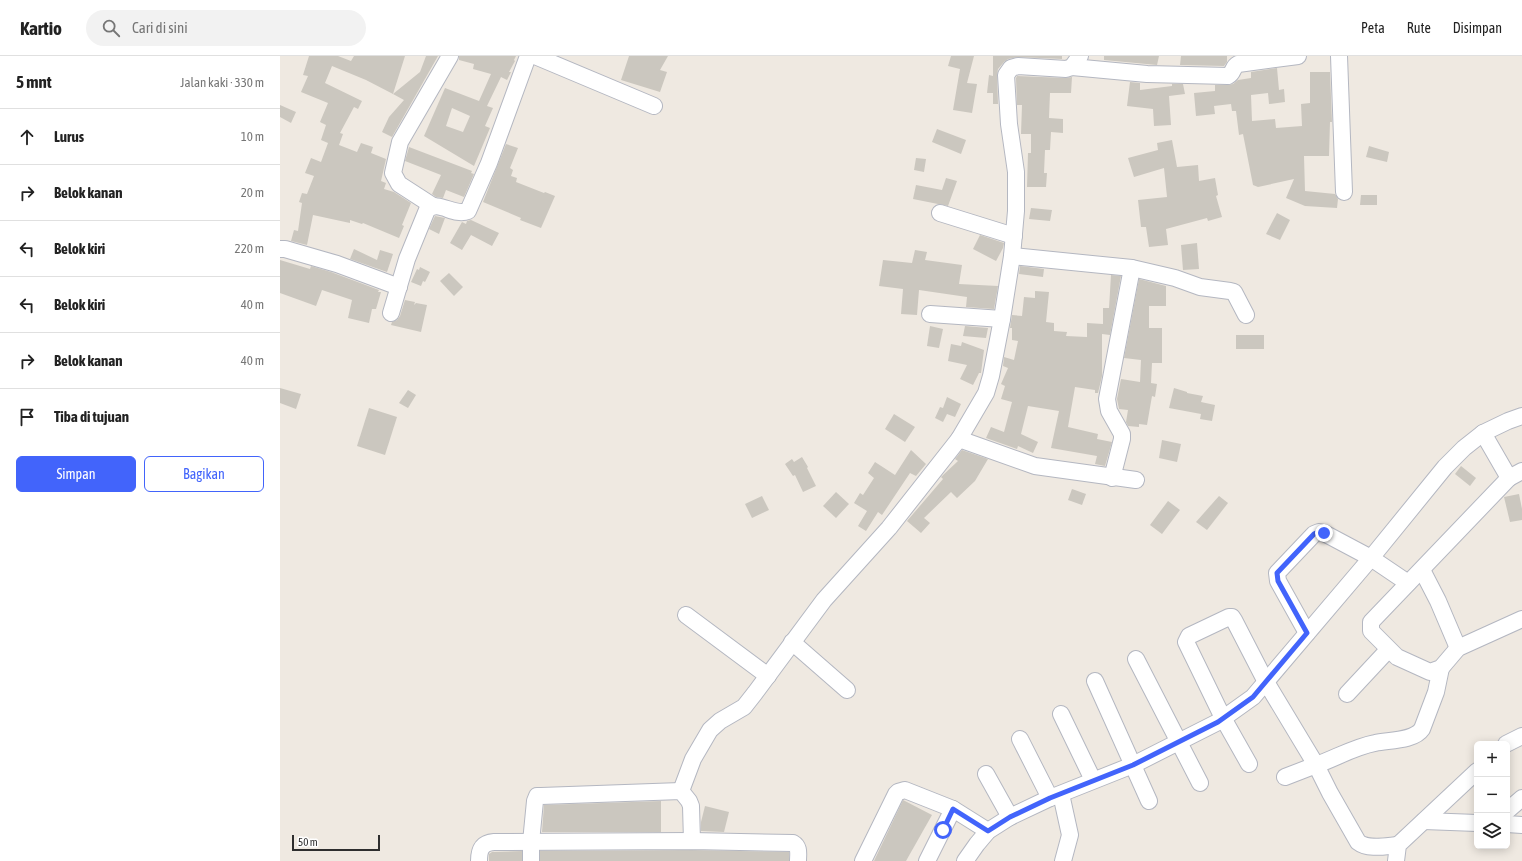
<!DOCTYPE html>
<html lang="id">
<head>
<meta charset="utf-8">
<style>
	:root { --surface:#fff; --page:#f2f2f2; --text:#222; --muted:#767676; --line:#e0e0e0; --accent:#4264fb }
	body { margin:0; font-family:"Asap Condensed",sans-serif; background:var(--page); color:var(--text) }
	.controls { position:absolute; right:12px; bottom:12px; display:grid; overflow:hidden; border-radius:6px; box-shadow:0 2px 10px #0003 }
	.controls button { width:36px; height:36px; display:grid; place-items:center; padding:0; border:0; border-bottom:1px solid var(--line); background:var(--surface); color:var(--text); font:20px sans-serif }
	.scale { position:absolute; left:12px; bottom:10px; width:88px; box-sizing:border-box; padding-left:4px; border:2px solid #2e2e2e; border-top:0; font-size:11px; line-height:14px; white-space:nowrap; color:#2e2e2e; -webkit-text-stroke:3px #fff; paint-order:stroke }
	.stop { position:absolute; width:12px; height:12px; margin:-9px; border:3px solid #4264fb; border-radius:50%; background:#fff }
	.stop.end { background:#4264fb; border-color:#fff; box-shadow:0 1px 4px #0008 }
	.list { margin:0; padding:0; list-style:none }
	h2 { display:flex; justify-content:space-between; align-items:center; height:52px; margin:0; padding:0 16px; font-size:17px }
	h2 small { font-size:13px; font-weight:400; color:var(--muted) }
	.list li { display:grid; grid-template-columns:26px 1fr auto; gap:12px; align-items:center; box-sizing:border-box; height:56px; padding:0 16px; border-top:1px solid var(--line) }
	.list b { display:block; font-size:15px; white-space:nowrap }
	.list em { font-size:13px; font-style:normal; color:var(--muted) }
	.actions { display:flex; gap:8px; padding:12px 16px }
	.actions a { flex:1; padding:9px 0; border:1px solid var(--accent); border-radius:6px; text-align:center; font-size:14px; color:var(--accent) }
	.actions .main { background:var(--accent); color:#fff }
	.icon { flex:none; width:22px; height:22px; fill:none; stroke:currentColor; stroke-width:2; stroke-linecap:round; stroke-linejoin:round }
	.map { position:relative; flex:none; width:1242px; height:805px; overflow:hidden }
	header { display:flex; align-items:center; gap:24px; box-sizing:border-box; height:56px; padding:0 20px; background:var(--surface); border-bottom:1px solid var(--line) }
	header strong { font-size:19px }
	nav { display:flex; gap:22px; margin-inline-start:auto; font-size:14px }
	.search { width:280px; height:36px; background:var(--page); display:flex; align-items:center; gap:10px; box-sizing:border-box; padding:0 14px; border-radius:22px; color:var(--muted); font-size:15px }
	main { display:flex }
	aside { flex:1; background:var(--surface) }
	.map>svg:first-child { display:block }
</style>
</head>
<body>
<header>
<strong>Kartio</strong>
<div class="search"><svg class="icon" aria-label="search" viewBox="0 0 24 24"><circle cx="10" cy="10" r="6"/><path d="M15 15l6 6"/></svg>Cari di sini</div>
<nav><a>Peta</a><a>Rute</a><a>Disimpan</a></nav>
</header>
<main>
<aside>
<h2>5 mnt<small>Jalan kaki · 330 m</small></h2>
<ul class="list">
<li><svg class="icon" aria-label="ahead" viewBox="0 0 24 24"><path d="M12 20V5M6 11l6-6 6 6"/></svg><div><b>Lurus</b></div><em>10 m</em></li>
<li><svg class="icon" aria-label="right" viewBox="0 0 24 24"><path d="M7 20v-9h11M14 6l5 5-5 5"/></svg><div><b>Belok kanan</b></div><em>20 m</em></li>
<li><svg class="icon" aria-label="left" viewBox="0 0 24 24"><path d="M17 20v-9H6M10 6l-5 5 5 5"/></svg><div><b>Belok kiri</b></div><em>220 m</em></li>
<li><svg class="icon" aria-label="left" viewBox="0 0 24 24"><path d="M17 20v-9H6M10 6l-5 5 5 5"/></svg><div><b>Belok kiri</b></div><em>40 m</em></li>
<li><svg class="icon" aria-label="right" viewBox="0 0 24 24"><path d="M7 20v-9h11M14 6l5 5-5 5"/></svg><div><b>Belok kanan</b></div><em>40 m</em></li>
<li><svg class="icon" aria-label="arrive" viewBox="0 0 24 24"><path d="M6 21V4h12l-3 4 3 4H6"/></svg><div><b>Tiba di tujuan</b></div></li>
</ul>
<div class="actions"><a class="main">Simpan</a><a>Bagikan</a></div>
</aside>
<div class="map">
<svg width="1242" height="805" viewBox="0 0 1242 805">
	<rect width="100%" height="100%" fill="#efe9e1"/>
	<g fill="#cbc7bf" fill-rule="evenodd">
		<polygon points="29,0 58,0 71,5 74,0 125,0 113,38 86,24 52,10 45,27 82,45 78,53 74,51 60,77 63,78 59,89 77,96 81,87 93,91 91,97 106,103 101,125 106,127 104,133 114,136 131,147 122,169 124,170 119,182 83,167 82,168 70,164 70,167 33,159 27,189 11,185 14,174 18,175 22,147 19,146 22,137 27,138 34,120 25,117 31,102 41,106 48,87 41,84 46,69 40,66 48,47 21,36 28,20 23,19"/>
		<polygon points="146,0 158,0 112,81 102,76 109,61 124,44 113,38 140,16"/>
		<path d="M179 0H236L234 4 235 5 229 16H231L227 24 221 21 207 50 213 52 205 70 210 72 194 110 144 80 165 32 199 45 211 18 193 13 194 8 179 4ZM172 52 190 60 183 76 166 70Z"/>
		<polygon points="349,0 388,0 380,14 387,16 380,36 341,24"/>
		<polygon points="671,0 694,0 687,27 697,28 692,57 673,54 680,13 668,10"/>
		<polygon points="713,0 782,0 782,3 738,1 728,3 724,6 718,13 717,19 718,48 713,48 713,37 707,37 709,19 713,20"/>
		<polygon points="824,0 879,0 877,9 824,4"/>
		<polygon points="901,0 947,0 947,6 944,10 900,9"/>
		<polygon points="997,12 999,34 1004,33 1005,46 989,48 988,37 971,39 972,65 995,63 996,72 1022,70 1021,48 1030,47 1030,16 1050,16 1052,66 1050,66 1049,100 1024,100 1025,135 1055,138 1058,143 1057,152 1025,150 1006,142 1014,123 978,131 973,129 963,78 959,79 956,55 952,55 951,48 934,50 935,58 916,60 914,37 935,35 935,29 948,29 953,28 958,24 971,22 971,16"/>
		<polygon points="737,20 785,22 792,21 791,37 770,37 769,62 783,63 783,77 771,76 770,94 765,94 764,117 767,117 766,131 747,131 748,97 751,97 751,78 741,78 742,49 737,49 736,22"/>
		<polygon points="850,26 860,27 860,34 892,30 892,28 903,28 905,38 889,40 891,69 874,70 873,53 847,50"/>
		<polygon points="0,49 16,56 11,67 0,61"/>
		<polygon points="657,73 686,84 681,98 652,86"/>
		<polygon points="892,84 897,111 918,109 919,125 935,122 938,139 936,140 942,161 928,165 927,162 886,173 888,189 869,191 866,171 861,171 858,144 887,141 884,112 854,121 848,102 878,94 877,87"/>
		<polygon points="226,88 238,92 230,112 233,114 231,120 237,122 236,126 264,137 265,136 275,140 261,172 240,164 241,162 203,146"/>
		<polygon points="1089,90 1109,96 1107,106 1086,101"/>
		<polygon points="129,91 192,115 191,117 194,118 184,141 166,134 163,142 156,141 152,138 161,119 125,105"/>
		<polygon points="636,102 646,103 644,116 634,114"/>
		<polygon points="666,122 677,125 668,150 633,143 636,129 662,134"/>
		<polygon points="1081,139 1097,139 1097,149 1080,149"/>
		<polygon points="751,152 772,154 770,165 749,163"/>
		<polygon points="997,157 1010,164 1000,184 986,178"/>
		<polygon points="155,160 165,162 159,178 149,173"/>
		<polygon points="191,164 219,177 212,190 191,179 182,194 170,187 182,166 186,168 187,165"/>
		<polygon points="700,179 724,187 723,192 716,205 693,193"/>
		<polygon points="917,187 919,213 903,214 901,189"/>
		<polygon points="74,193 97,204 100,194 113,198 107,216 70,203"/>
		<polygon points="635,194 647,196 645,204 682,209 679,228 718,230 714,253 686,251 687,241 639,234 637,259 621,258 623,233 599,230 603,204 632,207"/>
		<polygon points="0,204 30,213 31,210 51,216 99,234 98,236 101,236 96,253 92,253 89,267 68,262 72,244 42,234 36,250 0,237"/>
		<polygon points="740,210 764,213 763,221 739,218"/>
		<polygon points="140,211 150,216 145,226 143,225 141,230 131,226 137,213 139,214"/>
		<polygon points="169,217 183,231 174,240 160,225"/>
		<polygon points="831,219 841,220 830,279 822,278 822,320 818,337 815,337 815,334 795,331 788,371 818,378 817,383 832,386 825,410 815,408 817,400 771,392 779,355 748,350 741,378 758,386 753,397 738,390 737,393 706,382 711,371 724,376 732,346 721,343 725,330 721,328 728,312 723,310 724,301 734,304 738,285 732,284 732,272 730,272 732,259 742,260 744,241 755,242 755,235 769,236 766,266 774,267 774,275 787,276 786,280 807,281 807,267 823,268 823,252 829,252"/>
		<polygon points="859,223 886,230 886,250 869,250 869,272 882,272 882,307 872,307 871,327 877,328 875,341 872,340 867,369 859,368 859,371 848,370 846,366 848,354 839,353 837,343 841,323 860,326 861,304 844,302"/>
		<polygon points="125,244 135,246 134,249 136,247 147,249 141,276 111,269 112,266 117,264 120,260"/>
		<polygon points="650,270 663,273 659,292 647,290"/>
		<polygon points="685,270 708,272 706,282 683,280"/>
		<rect x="956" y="279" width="28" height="14"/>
		<polygon points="682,286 704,294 701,317 699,317 693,329 680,323 687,309 668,305 671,288 681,290"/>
		<polygon points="0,332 21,338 16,353 0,347"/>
		<polygon points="894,332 907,336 907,337 923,340 921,346 935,349 932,365 920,363 921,358 889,352"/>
		<polygon points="128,334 136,339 128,352 119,347"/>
		<polygon points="667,341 681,348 675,361 667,358 663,366 655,362 660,351 663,352"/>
		<polygon points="89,352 117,361 105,399 77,390"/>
		<polygon points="614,358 635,371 625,386 605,373"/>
		<polygon points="882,384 901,388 897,406 879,402"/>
		<polygon points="631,394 646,408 636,420 630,417 602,459 598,456 586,475 578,470 587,455 574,447 580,437 583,439 594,422 588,417 595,406 615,419"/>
		<polygon points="682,394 708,403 695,425 677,442 671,436 644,462 650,467 641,477 627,465 663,423 661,421 678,405 675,403"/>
		<polygon points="522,401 528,411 527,412 536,430 523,436 515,419 513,420 505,408 512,403 514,406"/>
		<polygon points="1181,410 1196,422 1190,430 1175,418"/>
		<polygon points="792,433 806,438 802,449 788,444"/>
		<polygon points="556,436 569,448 556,462 543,450"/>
		<polygon points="1239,438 1242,453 1242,464 1230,466 1224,441"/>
		<polygon points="482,440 489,454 472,462 465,448"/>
		<polygon points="939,440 948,447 927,474 916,466"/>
		<polygon points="888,445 900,454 882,478 870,469"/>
		<polygon points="623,744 652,759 626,805 594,805"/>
		<polygon points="381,745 381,776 262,776 264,749"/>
		<polygon points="425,750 449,756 444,776 421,775 421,766"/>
		<polygon points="412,794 509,796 509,805 260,805 260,795"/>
		<polygon points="242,795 242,805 209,805 209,798 212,796"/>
	</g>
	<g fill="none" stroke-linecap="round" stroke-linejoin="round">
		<defs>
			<g id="minor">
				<polyline points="255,0 374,50"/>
				<polyline points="1059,0 1064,136"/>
				<path d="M792 11 867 18 948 20C954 17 952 11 958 8L1018 0"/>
				<polyline points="153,150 119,128 113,117 120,86 170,0"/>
				<polyline points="660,157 734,180"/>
				<polyline points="0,193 5,193 57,208 119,231"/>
				<polyline points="732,200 852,212 895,222 920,231 950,235 954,236 966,259"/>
				<path d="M111 257 127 203 147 154C159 143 173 161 188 155L209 107 248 0"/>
				<polyline points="650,258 722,263"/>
				<polyline points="1203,377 1229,422 1091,566 1091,575 1117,601 1150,616 1161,612 1178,592 1242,563"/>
				<polyline points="679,383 755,410 856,424"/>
				<polyline points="832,422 842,383 842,378 829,355 827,343 852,212"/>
				<polyline points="1229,422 1242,415"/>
				<polyline points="1142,514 1158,545 1178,592"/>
				<polyline points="406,559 488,620"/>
				<polyline points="1027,577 998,525 997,517 1034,478 1039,476 1044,477 1091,502 1128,527"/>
				<polyline points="512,586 567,634"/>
				<polyline points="856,603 920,727"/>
				<polyline points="815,625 869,745"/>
				<polyline points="1067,638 1108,594"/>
				<polyline points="781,658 813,724"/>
				<polyline points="740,683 770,742"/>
				<polyline points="1226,688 1242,680"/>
				<polyline points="969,708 943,662 906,586 909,580 949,561 952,561 954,564 986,626 1036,709 1005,721"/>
				<polyline points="706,718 730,761"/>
				<polyline points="401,735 413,703 430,674 440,665 464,651 475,637 544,544 609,472 679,383 706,337 711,320 722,263 732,200 736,155 736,116 729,68 726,19 731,12 738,10 786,13 792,11 800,0"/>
				<polyline points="781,738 790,779 783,805"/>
				<polyline points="673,753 708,775"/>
				<polyline points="1227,755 1242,742"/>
				<polyline points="1144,765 1197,767"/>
				<polyline points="1227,768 1242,769"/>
				<path d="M1118 789C1106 790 1088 794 1078 786L1050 737 1036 709C1056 702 1074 691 1095 687 1109 684 1134 685 1142 673L1156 636 1161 612"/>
				<path d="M199 805C199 793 202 787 214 786L412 785 513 787C520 791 518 798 518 805"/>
				<polyline points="251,805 251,786 255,745 257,740 261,740 401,735 409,745 411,750 412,785"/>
				<polyline points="583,805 616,738 618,736 625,734 673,753 647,805"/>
				<polyline points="685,805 697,788 708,775 730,761 770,742 853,709 938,666 973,641 1091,502 1165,411 1184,392 1203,377 1228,365 1242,360"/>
				<polyline points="1116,805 1118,789 1197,715"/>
			</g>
		</defs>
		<use href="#minor" stroke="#b4b7c1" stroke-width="18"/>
		<use href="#minor" stroke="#fff" stroke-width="16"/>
	</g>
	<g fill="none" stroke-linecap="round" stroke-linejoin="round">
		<polyline stroke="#4264fb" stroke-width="5" points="663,774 673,753 708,775 730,761 770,742 853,709 938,666 973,641 1027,577 998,525 997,517 1034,478 1038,476 1044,477"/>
	</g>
</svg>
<div class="controls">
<button>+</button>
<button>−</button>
<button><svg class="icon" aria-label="layers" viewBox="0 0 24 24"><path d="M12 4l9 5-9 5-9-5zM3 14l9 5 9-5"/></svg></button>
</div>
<div class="scale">50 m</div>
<div class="stop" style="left:663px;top:774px"></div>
<div class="stop end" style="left:1044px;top:477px"></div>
</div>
</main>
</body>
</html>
